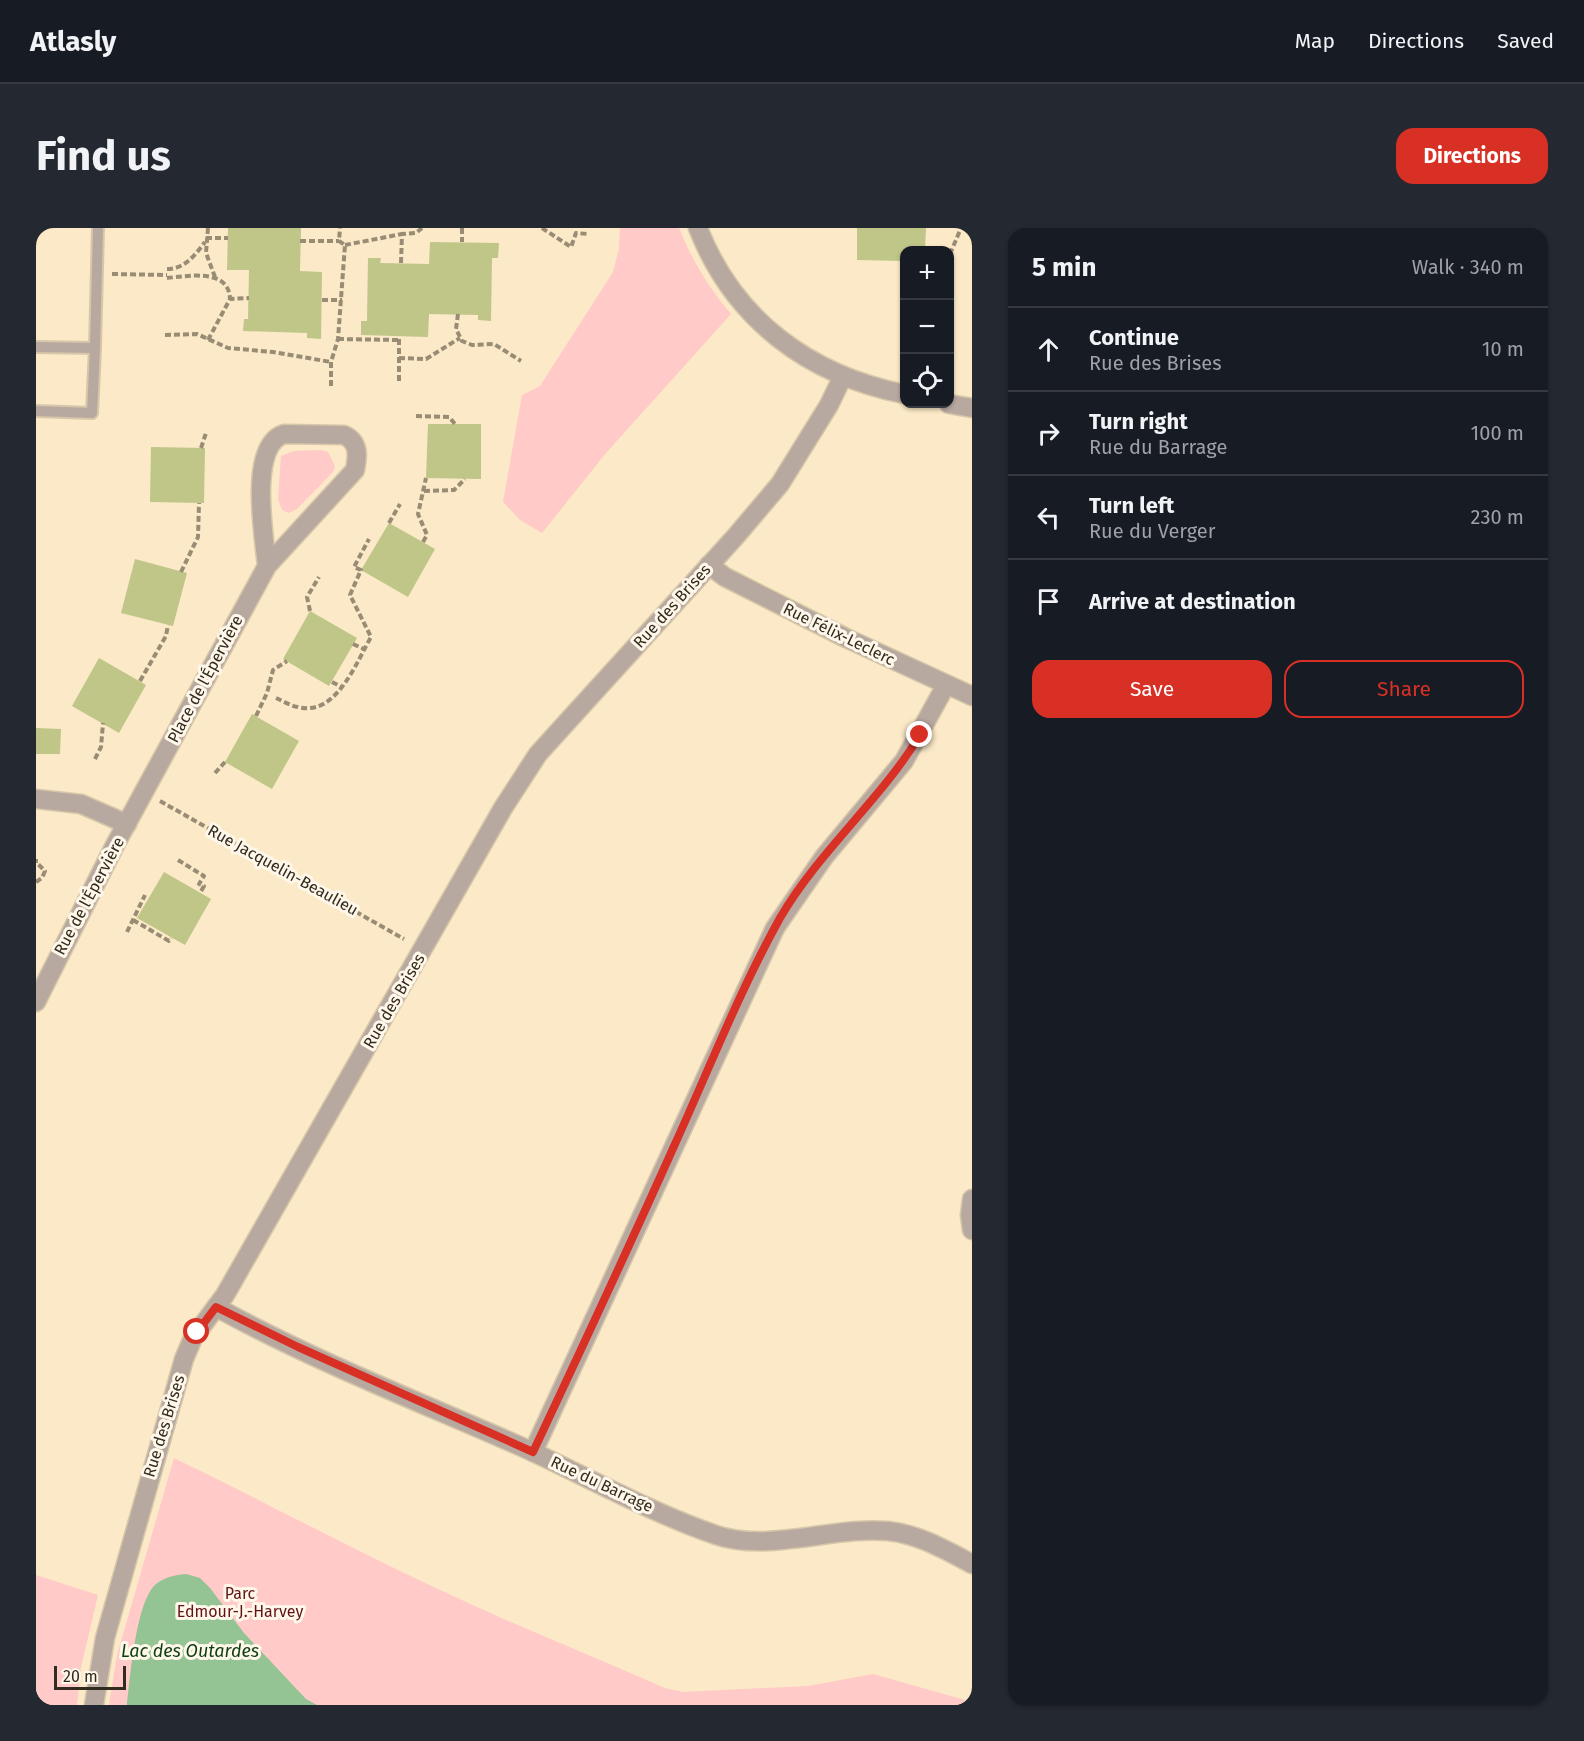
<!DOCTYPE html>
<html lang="en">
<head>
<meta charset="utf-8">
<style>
	:root { --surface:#171b24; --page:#242831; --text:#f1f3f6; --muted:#9ea1a6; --line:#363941; --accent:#d93025 }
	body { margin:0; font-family:"Fira Sans",sans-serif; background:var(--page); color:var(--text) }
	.controls { position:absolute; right:18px; top:18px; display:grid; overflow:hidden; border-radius:12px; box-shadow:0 2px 4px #0004 }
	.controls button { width:54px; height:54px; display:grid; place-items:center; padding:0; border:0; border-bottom:2px solid var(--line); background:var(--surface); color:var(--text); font:30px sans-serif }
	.scale { position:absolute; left:18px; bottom:15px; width:72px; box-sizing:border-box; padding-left:6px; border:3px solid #322b1f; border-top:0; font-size:16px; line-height:21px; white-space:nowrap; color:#322b1f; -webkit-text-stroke:4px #fff8ea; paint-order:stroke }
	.stop { position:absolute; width:18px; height:18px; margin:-14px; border:4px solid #d93025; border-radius:50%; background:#fff }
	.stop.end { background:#d93025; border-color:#fff; box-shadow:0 2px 6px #0008 }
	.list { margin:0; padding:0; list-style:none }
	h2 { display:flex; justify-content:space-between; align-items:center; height:78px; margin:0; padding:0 24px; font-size:26px }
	h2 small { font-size:20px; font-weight:400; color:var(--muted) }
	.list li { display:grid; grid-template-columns:39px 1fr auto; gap:18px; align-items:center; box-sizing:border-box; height:84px; padding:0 24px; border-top:2px solid var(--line) }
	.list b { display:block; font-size:22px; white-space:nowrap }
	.list p { margin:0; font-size:20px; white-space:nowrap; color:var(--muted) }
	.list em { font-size:20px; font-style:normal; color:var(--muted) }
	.actions { display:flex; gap:12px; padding:18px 24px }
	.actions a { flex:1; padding:14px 0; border:2px solid var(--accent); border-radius:18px; text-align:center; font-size:21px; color:var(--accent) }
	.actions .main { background:var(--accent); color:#fff }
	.icon { flex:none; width:33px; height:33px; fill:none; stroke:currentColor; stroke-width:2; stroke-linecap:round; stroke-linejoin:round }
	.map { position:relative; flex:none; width:936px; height:1477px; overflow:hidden; border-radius:18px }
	header { display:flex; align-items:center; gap:36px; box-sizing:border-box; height:84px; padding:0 30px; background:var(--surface); border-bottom:2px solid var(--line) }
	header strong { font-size:28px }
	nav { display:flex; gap:33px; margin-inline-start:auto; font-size:21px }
	.intro { display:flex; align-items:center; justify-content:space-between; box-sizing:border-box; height:144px; padding:0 36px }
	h1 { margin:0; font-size:42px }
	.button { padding:15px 27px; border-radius:18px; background:var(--accent); color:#fff; font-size:21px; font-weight:700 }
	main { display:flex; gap:36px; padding:0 36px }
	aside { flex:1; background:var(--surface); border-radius:18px; box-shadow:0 2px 4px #0004 }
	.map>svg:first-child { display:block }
</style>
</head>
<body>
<header>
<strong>Atlasly</strong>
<nav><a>Map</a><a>Directions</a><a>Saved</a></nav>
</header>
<div class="intro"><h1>Find us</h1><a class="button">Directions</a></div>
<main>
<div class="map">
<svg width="936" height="1477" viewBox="0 0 936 1477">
	<rect width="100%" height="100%" fill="#fbe9c7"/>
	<g fill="#ffcac7">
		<path d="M584 0H643C656 32 672 59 695 86L570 225 506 305 484 292 467 274 486 167 504 158 577 44 583 21Z"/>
		<polygon points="285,222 292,224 299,238 297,244 261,281 253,285 246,282 242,271 245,228 258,223"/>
		<path d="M138 1230C227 1273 314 1320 404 1362 478 1397 554 1427 629 1460L647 1464 772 1458 837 1446 936 1474V1477H73L81 1427Z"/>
		<polygon points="0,1347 62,1367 45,1439 41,1477 0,1477"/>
	</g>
	<path fill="#94c394" d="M150 1346 164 1350 174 1360 208 1405 270 1471 281 1477H91C94 1450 100 1373 120 1356 129 1349 139 1347 150 1346Z"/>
	<g fill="#bfc688">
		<polygon points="192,0 265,0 264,43 286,44 285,111 271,110 271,105 207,103 208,91 212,91 213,42 191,42"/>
		<polygon points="821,0 890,0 889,22 868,22 868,33 821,32"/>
		<polygon points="394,14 463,15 462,30 456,30 455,93 442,92 442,87 393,86 392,109 325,107 325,93 331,93 332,30 345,30 344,35 393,36"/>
		<polygon points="392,196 445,196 445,251 390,250"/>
		<polygon points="115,219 169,220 168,275 114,274"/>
		<polygon points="353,295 399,321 372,369 325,342"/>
		<polygon points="99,331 151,345 137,398 85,385"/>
		<polygon points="274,383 321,410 293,458 247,431"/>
		<polygon points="63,430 110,457 83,505 36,478"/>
		<polygon points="216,486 263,513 236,561 189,534"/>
		<polygon points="0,500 25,501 24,526 0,526"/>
		<polygon points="128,644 175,671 149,717 101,690"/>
	</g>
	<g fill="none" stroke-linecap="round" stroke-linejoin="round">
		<defs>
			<g id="service">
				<polyline points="0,119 59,120 62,0"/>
				<polyline points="0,183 56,185 59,120"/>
			</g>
			<g id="minor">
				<path d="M662 0C698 92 773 147 868 166"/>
				<polyline points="913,176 936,180"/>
				<polyline points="673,337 689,349 810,410 936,468"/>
				<polyline points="0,571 45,576 91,596"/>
				<path d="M0 774 79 617 231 338 319 242C322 227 323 214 308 207L248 206C212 218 228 308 231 338"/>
				<polyline points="936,971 934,987 936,1002"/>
				<path d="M180 1079C278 1133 384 1174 486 1219 550 1248 613 1284 680 1307 732 1325 798 1298 852 1303 882 1306 910 1322 936 1336"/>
				<polyline points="497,1224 739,700 788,629 868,533 910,457"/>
				<polyline points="58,1477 69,1410 148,1131 157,1110 189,1067 467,580 502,526 700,308 744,256 793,177 807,148"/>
			</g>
		</defs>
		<use href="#service" stroke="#d7c7a9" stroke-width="14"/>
		<use href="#minor" stroke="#d7c7a9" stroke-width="21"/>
		<g stroke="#998c75" stroke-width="4" stroke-dasharray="6 3" stroke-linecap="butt">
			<polyline points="172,0 170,25 179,49"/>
			<polyline points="426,0 426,14"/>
			<polyline points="506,0 535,19 540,5 552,6"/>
			<polyline points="170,10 192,10"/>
			<polyline points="264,13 303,13"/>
			<polyline points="309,17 366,6"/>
			<polyline points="914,26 925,0"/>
			<polyline points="365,35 366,6 380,5 386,0"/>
			<path d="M131 41C149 41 159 27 169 14"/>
			<polyline points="76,46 131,47"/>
			<path d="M131 50C152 48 193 40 194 71"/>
			<polyline points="286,72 306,72"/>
			<polyline points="422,86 420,101 426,113 436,117 458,116 485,133"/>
			<polyline points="129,107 161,106 192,120 237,124 295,134"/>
			<polyline points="302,111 363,112"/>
			<polyline points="172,112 194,71 213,70"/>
			<polyline points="363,130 390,131 424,110"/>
			<polyline points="363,153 363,108"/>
			<polyline points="295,158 295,134 302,111 309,17 303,13 304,0"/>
			<polyline points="380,188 413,189 419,196"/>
			<polyline points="165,220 170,205"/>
			<polyline points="388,263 418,262 429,251"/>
			<polyline points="353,295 364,276"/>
			<polyline points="387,314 391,307 382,286 390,250"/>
			<polyline points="145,344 162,309 163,275"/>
			<polyline points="274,383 271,369 283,349"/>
			<polyline points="317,416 328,421"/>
			<polyline points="104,453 130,408 132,397"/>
			<polyline points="296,454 306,459"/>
			<path d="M240 470C247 473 255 478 262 479 300 489 320 435 335 409L314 367 325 342 318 339 333 311"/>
			<polyline points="220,488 231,465 237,442 251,433"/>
			<polyline points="59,531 65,519 67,495"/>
			<polyline points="179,545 189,534"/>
			<polyline points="124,573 368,711"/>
			<polyline points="142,632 168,648 163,656 168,658 164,665"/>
			<polyline points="0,633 2,633"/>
			<polyline points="0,654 6,650 9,643 1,635"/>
			<polyline points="97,692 133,713 135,710"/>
			<polyline points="91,704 109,667"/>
		</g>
		<use href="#service" stroke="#b8a9a0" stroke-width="10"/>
		<use href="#minor" stroke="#b8a9a0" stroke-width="18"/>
	</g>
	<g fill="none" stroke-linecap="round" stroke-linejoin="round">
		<path stroke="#d93025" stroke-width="8" d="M161 1104 180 1079 262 1119 497 1224C545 1122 593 1019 639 916 673 841 704 762 744 690 783 623 844 573 884 507"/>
	</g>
	<g text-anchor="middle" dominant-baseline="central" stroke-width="6" stroke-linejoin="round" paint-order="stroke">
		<g font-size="16" fill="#322b1f" stroke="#fff8ea">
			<text transform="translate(636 378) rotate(-48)">Rue des Brises</text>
			<text transform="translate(803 406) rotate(26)">Rue Félix-Leclerc</text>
			<text transform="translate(169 451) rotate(-62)">Place de l'Épervière</text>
			<text transform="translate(247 642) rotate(29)">Rue Jacquelin-Beaulieu</text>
			<text transform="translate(53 668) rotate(-62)">Rue de l'Épervière</text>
			<text transform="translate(358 773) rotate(-60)">Rue des Brises</text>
			<text transform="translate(128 1198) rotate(-73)">Rue des Brises</text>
			<text transform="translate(566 1256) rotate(25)">Rue du Barrage</text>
		</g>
		<g font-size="16" fill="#621218" stroke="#fff8ea">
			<text x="204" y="1365">Parc<tspan x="204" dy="18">Edmour-J.-Harvey</tspan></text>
		</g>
		<g font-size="18" font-style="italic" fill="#0c3e11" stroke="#fff8ea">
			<text x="154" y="1423">Lac des Outardes</text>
		</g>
	</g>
</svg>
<div class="controls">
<button>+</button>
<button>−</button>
<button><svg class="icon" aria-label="locate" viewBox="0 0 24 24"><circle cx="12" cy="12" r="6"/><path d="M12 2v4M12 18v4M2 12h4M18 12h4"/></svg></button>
</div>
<div class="scale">20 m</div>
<div class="stop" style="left:161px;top:1104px"></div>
<div class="stop end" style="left:884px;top:507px"></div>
</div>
<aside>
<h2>5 min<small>Walk · 340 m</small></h2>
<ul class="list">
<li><svg class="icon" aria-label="ahead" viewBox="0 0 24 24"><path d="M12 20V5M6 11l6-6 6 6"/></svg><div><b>Continue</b><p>Rue des Brises</p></div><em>10 m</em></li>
<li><svg class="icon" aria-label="right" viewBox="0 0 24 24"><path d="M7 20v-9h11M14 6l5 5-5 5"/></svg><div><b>Turn right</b><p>Rue du Barrage</p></div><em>100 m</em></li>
<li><svg class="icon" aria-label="left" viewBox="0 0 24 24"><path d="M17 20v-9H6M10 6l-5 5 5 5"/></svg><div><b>Turn left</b><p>Rue du Verger</p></div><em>230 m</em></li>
<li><svg class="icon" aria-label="arrive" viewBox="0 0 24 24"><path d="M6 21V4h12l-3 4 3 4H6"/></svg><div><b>Arrive at destination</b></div></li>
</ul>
<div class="actions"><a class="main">Save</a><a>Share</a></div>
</aside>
</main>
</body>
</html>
